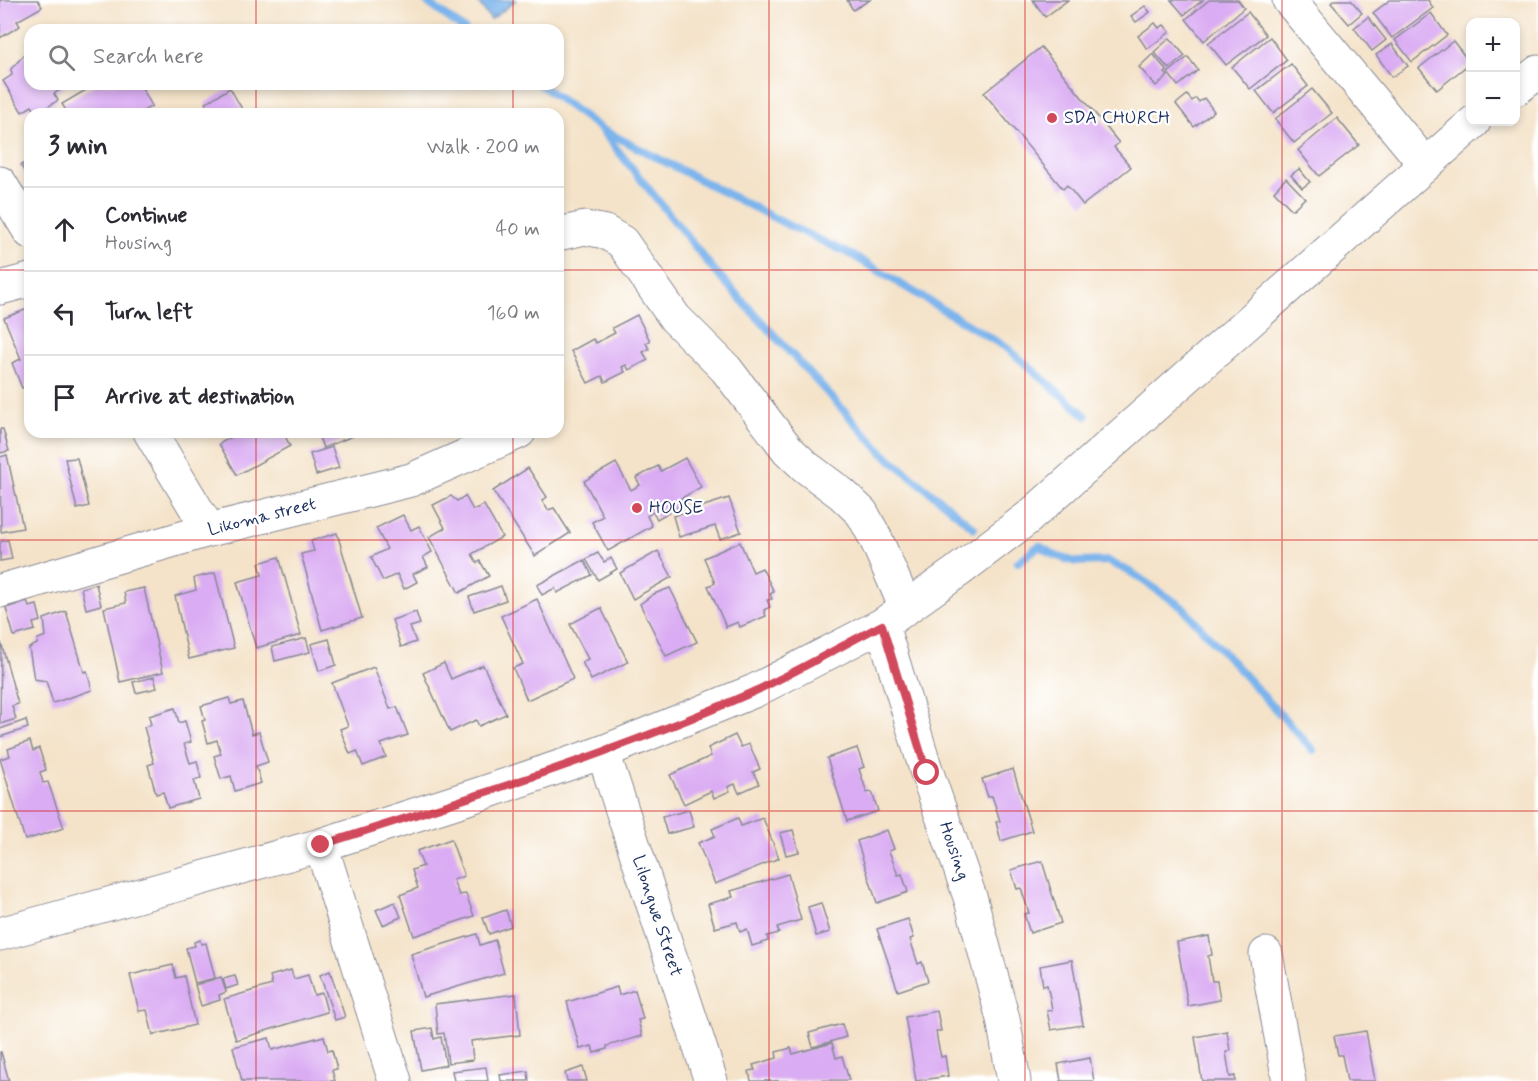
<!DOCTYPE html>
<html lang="en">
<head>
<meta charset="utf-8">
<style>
	:root { --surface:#fff; --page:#f7f7f7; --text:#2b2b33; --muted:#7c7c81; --line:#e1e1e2 }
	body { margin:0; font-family:Mynerve,sans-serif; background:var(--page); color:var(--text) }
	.controls { position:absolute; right:18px; top:18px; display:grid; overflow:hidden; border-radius:12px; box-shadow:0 3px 9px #0003 }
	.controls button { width:54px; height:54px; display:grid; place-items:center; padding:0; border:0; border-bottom:2px solid var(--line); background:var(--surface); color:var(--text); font:30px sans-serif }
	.stop { position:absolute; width:18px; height:18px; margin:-14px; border:4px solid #d1495b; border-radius:50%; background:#fff }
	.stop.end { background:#d1495b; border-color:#fff; box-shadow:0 2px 6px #0008 }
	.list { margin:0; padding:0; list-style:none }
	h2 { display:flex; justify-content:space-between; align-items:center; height:78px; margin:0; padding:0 24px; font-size:26px }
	h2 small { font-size:20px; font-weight:400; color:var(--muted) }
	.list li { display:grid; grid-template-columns:39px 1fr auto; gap:18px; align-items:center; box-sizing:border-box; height:84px; padding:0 24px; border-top:2px solid var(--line) }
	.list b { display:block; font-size:22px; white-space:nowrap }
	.list p { margin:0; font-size:20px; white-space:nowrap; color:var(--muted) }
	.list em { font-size:20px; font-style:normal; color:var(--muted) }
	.icon { flex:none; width:33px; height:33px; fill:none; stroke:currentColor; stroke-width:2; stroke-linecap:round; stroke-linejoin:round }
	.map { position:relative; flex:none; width:1538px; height:1081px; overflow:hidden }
	.search { position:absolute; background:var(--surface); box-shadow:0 3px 9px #0003; left:24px; top:24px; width:540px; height:66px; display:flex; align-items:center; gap:15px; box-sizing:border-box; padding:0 21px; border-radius:18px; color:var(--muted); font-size:22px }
	.panel { position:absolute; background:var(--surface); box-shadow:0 3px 9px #0003; left:24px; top:108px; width:540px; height:330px; border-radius:18px }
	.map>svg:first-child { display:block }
</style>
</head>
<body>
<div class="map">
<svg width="1538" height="1081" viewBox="0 0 1538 1081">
	<defs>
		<pattern id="water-ripples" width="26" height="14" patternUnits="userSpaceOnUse" patternTransform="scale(1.5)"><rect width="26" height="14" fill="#7cb4ec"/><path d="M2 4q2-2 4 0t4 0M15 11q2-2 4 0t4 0" fill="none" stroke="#6593c2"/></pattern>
	</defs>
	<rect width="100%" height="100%" fill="#fff"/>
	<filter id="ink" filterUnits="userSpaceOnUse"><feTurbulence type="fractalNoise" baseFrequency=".0167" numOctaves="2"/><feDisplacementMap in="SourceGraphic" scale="12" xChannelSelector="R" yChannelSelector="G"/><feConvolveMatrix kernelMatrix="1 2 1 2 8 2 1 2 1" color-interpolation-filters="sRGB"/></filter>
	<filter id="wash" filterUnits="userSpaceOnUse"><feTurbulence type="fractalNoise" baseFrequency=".008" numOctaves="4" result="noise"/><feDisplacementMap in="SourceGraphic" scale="24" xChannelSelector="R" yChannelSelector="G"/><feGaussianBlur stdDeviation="1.35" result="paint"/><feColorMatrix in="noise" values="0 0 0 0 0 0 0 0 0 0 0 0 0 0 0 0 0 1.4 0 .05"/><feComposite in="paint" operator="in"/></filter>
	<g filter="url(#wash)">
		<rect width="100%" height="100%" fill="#f4e3c9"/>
		<polygon fill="url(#water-ripples)" stroke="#4c72a5" stroke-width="1.5" points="476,0 516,0 491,20"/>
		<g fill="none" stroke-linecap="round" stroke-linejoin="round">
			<g stroke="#7cb4ec" stroke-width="8">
				<polyline points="424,0 465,30"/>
				<polyline points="539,84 601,129 790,226 854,256 1007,348 1086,416"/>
				<polyline points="603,132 713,269 883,453 974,528"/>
				<polyline points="1018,562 1039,546 1056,556 1076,562 1108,561 1132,573 1181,606 1313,750"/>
			</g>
		</g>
		<g id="blocks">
			<g fill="#daacf3">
				<polygon points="0,0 38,0 42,7 17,21 20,26 0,38"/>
				<polygon points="847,0 870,0 853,10"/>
				<polygon points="1033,0 1068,0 1045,17"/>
				<polygon points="1171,0 1203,0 1184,15"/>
				<polygon points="1209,0 1238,0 1244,8 1204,41 1186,19"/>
				<polygon points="1334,0 1351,0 1362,13 1349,24 1331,3"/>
				<polygon points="1390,0 1428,0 1433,8 1392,38 1373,13"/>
				<polygon points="1145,6 1150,12 1136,22 1131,16"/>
				<polygon points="1248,12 1266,35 1226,65 1208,43"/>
				<polygon points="1431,13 1447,35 1412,62 1395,40"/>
				<polygon points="1368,17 1386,40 1372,51 1354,28"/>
				<polygon points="1155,23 1159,28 1164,25 1170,32 1147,49 1138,36"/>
				<polygon points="1270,37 1287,60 1250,89 1232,67"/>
				<polygon points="1170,38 1185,56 1169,69 1154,52"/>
				<polygon points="1453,41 1470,63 1437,90 1419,68"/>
				<polygon points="1392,44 1408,66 1392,77 1376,55"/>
				<polygon points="1041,47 1119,143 1114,147 1131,167 1083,205 1067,185 1063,189 984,93"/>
				<polygon points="30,53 30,84 68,84 54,94 58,100 37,114 32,106 22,112 3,81 12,75 11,69 24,55"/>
				<polygon points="1153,54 1167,71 1165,73 1168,76 1156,86 1139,67"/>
				<polygon points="1188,57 1198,70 1178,86 1168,73"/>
				<polygon points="1291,64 1308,86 1273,113 1256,91"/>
				<polygon points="96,84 140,84 152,106 138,114 68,114 62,104"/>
				<polygon points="230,88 242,109 233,114 211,114 205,103"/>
				<polygon points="1312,89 1332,113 1294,143 1275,119"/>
				<polygon points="1187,95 1192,101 1196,98 1199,102 1204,98 1214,111 1194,127 1176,104"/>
				<polygon points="1337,118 1359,145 1319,176 1298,150"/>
				<polygon points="30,160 30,183 21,165"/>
				<polygon points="1299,169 1310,182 1302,188 1291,175"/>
				<polygon points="1286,178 1305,198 1292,210 1274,191"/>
				<polygon points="30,308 30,385 22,388 12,363 21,359 4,318"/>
				<polygon points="637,315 650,341 646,343 649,349 643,352 648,360 629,370 626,365 622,367 625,372 605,382 602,376 588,383 571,351 593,339 596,343 615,333 612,328"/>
				<polygon points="0,429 3,429 9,451 0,453"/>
				<polygon points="240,432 283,432 290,446 237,475 219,444"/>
				<polygon points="317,432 363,432 323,448"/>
				<polygon points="332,447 339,468 316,475 310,454"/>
				<polygon points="7,455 23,528 1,532 0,457"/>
				<polygon points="77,458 89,506 77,509 65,459"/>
				<polygon points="685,458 701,487 680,499 683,504 657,519 653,512 647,516 652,526 608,551 592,522 603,516 584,481 616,463 631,490 640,485 636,478 658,466 661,471"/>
				<polygon points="528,468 547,497 542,501 548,510 554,508 570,533 535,556 493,491"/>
				<polygon points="451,496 457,501 465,496 473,510 484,505 502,537 472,554 477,563 480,561 489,576 459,593 429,537 445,528 433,505"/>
				<polygon points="729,498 741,532 720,539 715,526 679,537 673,516"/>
				<polygon points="403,515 411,530 419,526 432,552 423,557 428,567 413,574 417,582 404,589 397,574 383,581 371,557 387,549 376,528"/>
				<polygon points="337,533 362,618 322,630 301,554 314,551 311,541"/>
				<polygon points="8,540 12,559 0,561 0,542"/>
				<polygon points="740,542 753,572 762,568 774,592 770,594 772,599 767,600 770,607 764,610 766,616 740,627 738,622 726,627 708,586 715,583 704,558"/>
				<polygon points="658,551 672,577 633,599 620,573"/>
				<polygon points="598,553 604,562 611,558 617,569 598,580 586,559"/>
				<polygon points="279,557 301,635 256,648 237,582 262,575 259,563"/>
				<polygon points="584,560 592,575 557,593 555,588 542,595 537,585"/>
				<polygon points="215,573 234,648 189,659 175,596 196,590 194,578"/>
				<polygon points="96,584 101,605 86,609 81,588"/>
				<polygon points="501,586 506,600 474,611 469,597"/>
				<polygon points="144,588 163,672 120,682 104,608 126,603 124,592"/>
				<polygon points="670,588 697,642 666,656 640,604 654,594"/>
				<polygon points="537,599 573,679 527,700 513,668 523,664 501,616"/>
				<polygon points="27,601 29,607 37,605 41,621 33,623 35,630 14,636 6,608"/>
				<polygon points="601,608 628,662 591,680 582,662 588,659 570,624"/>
				<polygon points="66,611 84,672 87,671 92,690 53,703 46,681 34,679 29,648 37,644 38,639 46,636 44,619"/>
				<polygon points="416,612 420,624 410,627 416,642 401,647 392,620"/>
				<polygon points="306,638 310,652 275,661 272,647"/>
				<polygon points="329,639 336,665 319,671 311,644"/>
				<polygon points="1,642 18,704 12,706 16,719 0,724"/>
				<polygon points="444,663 451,679 483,665 506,714 479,726 476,720 450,732 423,673"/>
				<polygon points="374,667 390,709 397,707 408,735 381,744 386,757 363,766 357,751 350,754 340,729 348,726 332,683"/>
				<polygon points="154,677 157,688 136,693 133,682"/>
				<polygon points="229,698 231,704 243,701 252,734 259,732 268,762 256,766 261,783 235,791 231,776 221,779 214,756 221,754 217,740 208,743 202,721 205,720 201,706"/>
				<polygon points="175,708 179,723 185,721 191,742 184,744 190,763 197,761 201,778 194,780 199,799 168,808 163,792 156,794 148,765 154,763 144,727 151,725 149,716"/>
				<polygon points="26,720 28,728 0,737 0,729"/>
				<polygon points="735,735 741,747 749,744 760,769 753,772 759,784 739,793 735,784 728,787 730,791 714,798 711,791 684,804 670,775 711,756 708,748"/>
				<polygon points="30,741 33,751 39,748 46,770 40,772 43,783 48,782 64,828 25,840 0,759 10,756 8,749"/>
				<polygon points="857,748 864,767 859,769 867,793 872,792 878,811 847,821 827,758"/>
				<polygon points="1013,769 1032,831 1001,841 996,822 1000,821 996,808 992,796 988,797 982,779"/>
				<polygon points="689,810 694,827 667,834 662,817"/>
				<polygon points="738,818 741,826 763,818 779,858 715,884 698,843 715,836 712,829"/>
				<polygon points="793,830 799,852 786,855 780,833"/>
				<polygon points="887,830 894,849 889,851 898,875 902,874 908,892 877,903 857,841"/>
				<polygon points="451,839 464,876 453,880 459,895 466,894 474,916 414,936 400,895 418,888 412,870 423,866 417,851"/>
				<polygon points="1042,861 1061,923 1030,933 1024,914 1029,913 1021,888 1017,889 1011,870"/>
				<polygon points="788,874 801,920 777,927 779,933 767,936 768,941 752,946 747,929 740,932 737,922 715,928 708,904 733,897 731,891"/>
				<polygon points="395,902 401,917 383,925 376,910"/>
				<polygon points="821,903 830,932 816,936 808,907"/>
				<polygon points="506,910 511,926 489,934 483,918"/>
				<polygon points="908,919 914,938 910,939 918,964 922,962 928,981 898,991 877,929"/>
				<polygon points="477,934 480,945 495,940 504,973 423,997 411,954"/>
				<polygon points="1209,936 1212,955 1208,956 1212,981 1217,981 1220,1000 1188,1006 1177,942"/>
				<polygon points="200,940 201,944 206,943 215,978 195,983 186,948 195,946 194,942"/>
				<polygon points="1072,960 1083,1025 1051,1030 1047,1011 1052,1010 1050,998 1047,985 1043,986 1040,966"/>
				<polygon points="173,965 176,978 184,976 195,1025 153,1035 147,1010 139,1011 130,975"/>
				<polygon points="291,970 294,979 308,975 314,995 322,993 327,1012 236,1040 224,999 272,985 270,976"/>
				<polygon points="330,971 345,1017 335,1020 320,975"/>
				<polygon points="235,976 238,985 226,989 223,979"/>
				<polygon points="221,977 226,992 219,995 220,1000 201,1006 195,985"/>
				<polygon points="617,987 619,995 635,990 643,1019 638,1020 642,1036 607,1046 607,1049 594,1053 592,1046 580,1049 567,1002"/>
				<polygon points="516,994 520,1035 471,1041 473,1060 448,1063 444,1033 438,1034 435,1004"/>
				<polygon points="937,1011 941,1031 936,1031 938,1044 941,1057 945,1056 948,1076 916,1081 905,1017"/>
				<polygon points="842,1024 846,1037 813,1047 809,1033"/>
				<polygon points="432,1028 434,1039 441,1037 446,1065 421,1070 414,1031"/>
				<polygon points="1227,1031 1230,1051 1226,1052 1230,1077 1235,1076 1235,1081 1202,1081 1195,1037"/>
				<polygon points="1366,1031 1375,1081 1347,1081 1342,1055 1338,1055 1334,1036"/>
				<polygon points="324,1036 328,1051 332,1050 337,1069 332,1070 335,1081 242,1081 233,1047 269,1038 272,1050"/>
				<polygon points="832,1043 836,1058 842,1056 849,1080 751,1081 749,1071 755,1070 753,1065 777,1058 776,1052 791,1048 793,1054"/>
				<polygon points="0,1052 1,1052 9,1081 0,1081"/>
				<polygon points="1090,1058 1094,1081 1061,1081 1058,1064"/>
				<polygon points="486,1067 488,1081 454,1081 452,1071"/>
				<polygon points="583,1067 587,1081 567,1081 565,1073"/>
				<polygon points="528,1071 529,1081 501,1081 500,1075"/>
			</g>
		</g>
	</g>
	<g filter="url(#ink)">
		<use href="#blocks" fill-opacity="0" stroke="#888994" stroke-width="1.5"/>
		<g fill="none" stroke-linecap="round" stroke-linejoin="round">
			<defs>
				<g id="minor">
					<polyline points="1289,0 1425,164"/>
					<polyline points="1516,89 1538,72"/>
					<polyline points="0,183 30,232"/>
					<polyline points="558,234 585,228 605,232 622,242 675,318 726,369 788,450 806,467 842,494 862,513 876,539 906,608"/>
					<polyline points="0,288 30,280"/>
					<polyline points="150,432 209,530"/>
					<polyline points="0,591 209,530 411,480 519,432"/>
					<polyline points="882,625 927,773 971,900 1003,1019 1014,1081"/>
					<polyline points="603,752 711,1081"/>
					<polyline points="321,845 395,1081"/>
					<polyline points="0,934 321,845 483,793 603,752 754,691 882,625 958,571 1029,517 1474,122"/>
					<polyline points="1266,954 1289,1081"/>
				</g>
			</defs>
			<use href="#minor" stroke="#888994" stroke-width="35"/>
			<use href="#minor" stroke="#fff" stroke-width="33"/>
		</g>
	</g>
	<g fill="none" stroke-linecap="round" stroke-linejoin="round" filter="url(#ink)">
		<path stroke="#d1495b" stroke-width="8" d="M321 845C466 799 613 754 753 692 797 672 839 647 882 625L927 773"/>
	</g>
	<path fill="none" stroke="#d62828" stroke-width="1.5" stroke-opacity="0.55" d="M256 0V30M513 0V30M769 0V1081M1025 0V1081M1282 0V1081M256 84V114M513 84V114M0 270H30M558 270H1538M256 432V1081M513 432V1081M0 540H1538M0 811H1538"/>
	<g fill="#d1495b" stroke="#fff" stroke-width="2">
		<circle cx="1052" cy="118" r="6"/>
		<circle cx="637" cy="508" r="6"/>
	</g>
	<g text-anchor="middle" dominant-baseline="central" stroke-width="4.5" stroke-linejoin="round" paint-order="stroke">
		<g font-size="18" fill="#1b2f5e" stroke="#fff" text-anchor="start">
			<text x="1064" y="118">SDA CHURCH</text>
			<text x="649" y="508">HOUSE</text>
		</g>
		<g font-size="18" fill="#1b2f5e" stroke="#fff">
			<text transform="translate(262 517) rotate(-14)">Likoma street</text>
			<text transform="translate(954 851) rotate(71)">Housing</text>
			<text transform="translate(657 916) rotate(72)">Lilongwe Street</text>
		</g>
	</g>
</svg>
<div class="controls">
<button>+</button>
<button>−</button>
</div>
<div class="stop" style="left:927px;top:773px"></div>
<div class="stop end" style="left:321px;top:845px"></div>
<div class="search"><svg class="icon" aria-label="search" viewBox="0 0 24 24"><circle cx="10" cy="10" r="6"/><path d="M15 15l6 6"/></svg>Search here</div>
<section class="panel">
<h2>3 min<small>Walk · 200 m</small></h2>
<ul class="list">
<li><svg class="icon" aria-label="ahead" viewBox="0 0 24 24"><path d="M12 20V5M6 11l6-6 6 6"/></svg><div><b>Continue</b><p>Housing</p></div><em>40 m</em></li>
<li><svg class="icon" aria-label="left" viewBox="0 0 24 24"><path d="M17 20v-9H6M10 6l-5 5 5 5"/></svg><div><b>Turn left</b></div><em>160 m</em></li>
<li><svg class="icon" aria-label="arrive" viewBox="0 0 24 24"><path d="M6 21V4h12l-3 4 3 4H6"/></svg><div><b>Arrive at destination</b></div></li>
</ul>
</section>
</div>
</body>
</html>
